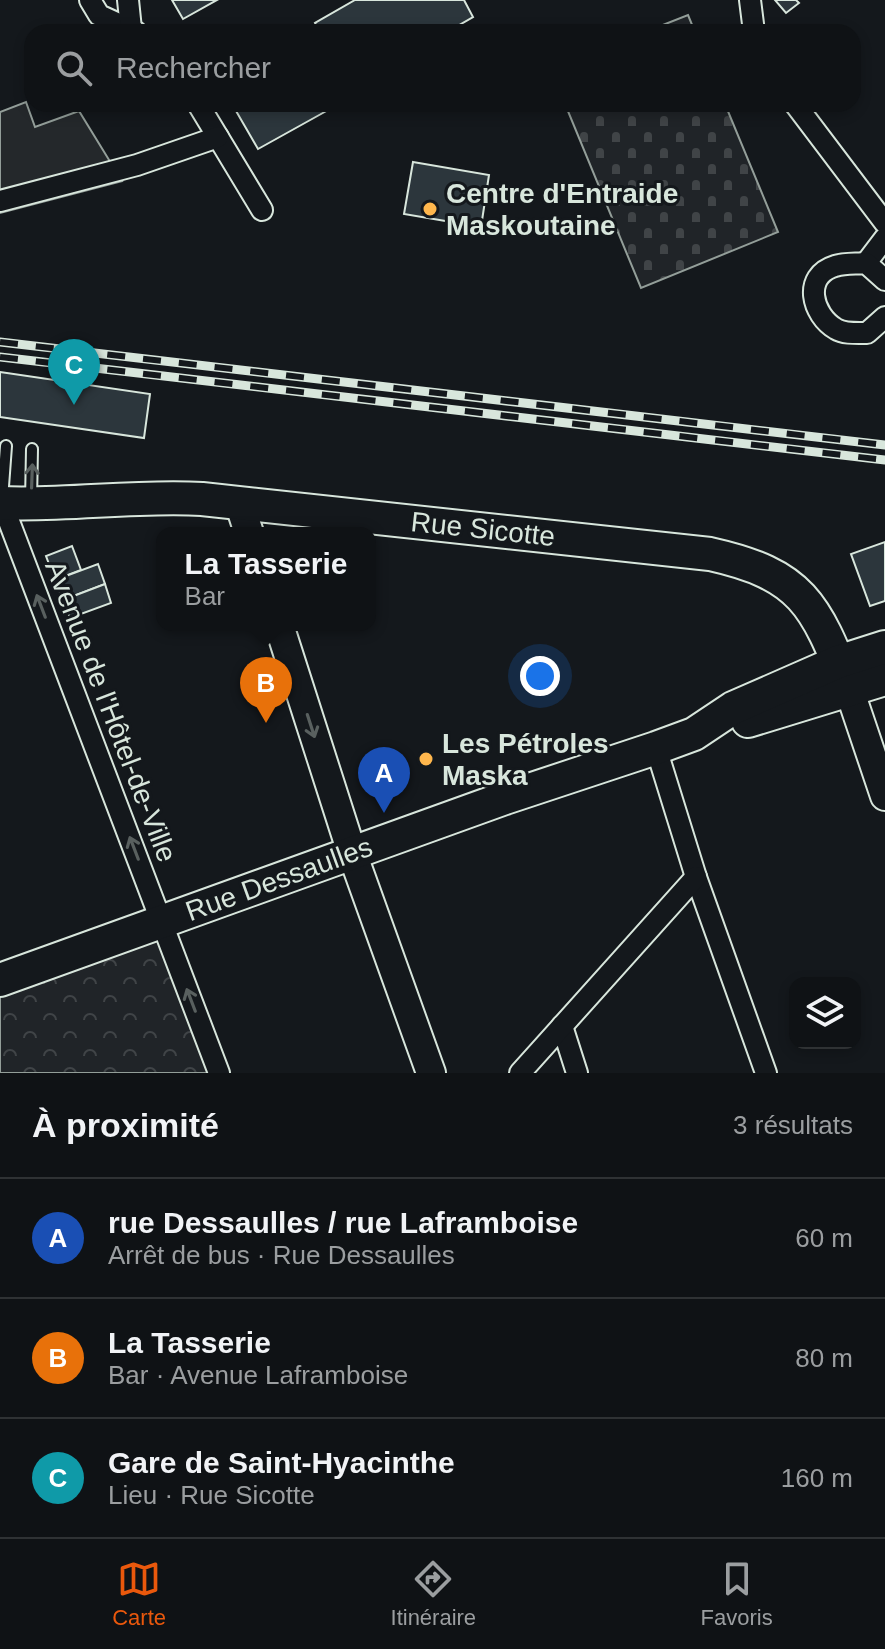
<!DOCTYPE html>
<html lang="fr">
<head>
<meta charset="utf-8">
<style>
	:root { --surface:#0f1215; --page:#181b1e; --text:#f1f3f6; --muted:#9b9ea0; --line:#2f3234; --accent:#ea580c }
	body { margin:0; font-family:Helvetica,sans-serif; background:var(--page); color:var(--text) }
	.controls { position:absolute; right:24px; bottom:24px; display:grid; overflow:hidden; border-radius:16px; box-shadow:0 4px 12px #0003 }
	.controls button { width:72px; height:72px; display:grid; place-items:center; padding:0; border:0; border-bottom:2px solid var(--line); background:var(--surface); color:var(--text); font:40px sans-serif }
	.you { position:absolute; left:540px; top:676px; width:28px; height:28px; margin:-20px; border:6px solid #fff; border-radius:50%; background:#1a73e8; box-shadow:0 0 0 12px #1a73e833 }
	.badge { display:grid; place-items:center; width:52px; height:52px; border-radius:50%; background:var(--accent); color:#fff; font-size:26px; font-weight:700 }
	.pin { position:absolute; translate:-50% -66px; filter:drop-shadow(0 2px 4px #0008) }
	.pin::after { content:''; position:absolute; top:42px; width:28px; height:24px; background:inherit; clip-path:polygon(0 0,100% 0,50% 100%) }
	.popup { position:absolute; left:156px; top:527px; width:220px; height:104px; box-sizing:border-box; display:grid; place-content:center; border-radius:16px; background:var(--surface); filter:drop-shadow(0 2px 6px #0005); font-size:26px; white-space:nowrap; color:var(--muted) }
	.popup b { font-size:30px; color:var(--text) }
	.popup::after { content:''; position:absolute; left:50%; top:100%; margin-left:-16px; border:16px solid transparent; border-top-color:var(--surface) }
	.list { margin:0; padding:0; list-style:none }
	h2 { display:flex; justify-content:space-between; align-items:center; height:104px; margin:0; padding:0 32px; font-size:34px }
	h2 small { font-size:26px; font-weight:400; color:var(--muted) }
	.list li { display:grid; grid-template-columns:52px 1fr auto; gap:24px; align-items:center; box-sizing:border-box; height:120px; padding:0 32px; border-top:2px solid var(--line) }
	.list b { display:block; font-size:30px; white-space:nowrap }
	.list p { margin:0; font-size:26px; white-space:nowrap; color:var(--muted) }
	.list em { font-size:26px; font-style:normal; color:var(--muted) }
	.icon { flex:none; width:44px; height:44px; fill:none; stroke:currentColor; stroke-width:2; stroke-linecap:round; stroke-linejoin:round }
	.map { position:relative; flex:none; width:885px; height:1073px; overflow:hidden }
	.search { position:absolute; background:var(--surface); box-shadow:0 4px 12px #0003; left:24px; right:24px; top:24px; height:88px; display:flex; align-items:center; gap:20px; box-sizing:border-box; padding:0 28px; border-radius:24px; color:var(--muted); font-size:30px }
	.sheet { height:464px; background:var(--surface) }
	nav { display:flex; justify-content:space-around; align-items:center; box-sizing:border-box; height:112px; border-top:2px solid var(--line); background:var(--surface); font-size:22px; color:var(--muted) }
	nav a { display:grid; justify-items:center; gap:4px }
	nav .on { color:var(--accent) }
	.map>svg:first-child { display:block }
</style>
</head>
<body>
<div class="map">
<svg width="885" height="1073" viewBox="0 0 885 1073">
	<defs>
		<pattern id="cemetery-stones" width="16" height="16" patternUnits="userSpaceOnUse" patternTransform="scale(2)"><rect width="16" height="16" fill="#202428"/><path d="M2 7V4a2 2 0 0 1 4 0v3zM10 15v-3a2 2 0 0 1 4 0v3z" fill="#404447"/></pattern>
		<pattern id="park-crowns" width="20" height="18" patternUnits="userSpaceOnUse" patternTransform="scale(2)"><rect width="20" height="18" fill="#202428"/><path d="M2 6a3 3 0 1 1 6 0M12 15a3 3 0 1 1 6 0" fill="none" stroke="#404447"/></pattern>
	</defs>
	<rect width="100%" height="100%" fill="#14181c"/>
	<g fill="url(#cemetery-stones)" stroke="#939e99" stroke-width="2">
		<polygon points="688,15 695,32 645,32"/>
		<polygon points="565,104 725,104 778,232 641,288"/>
	</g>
	<polygon fill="url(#park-crowns)" stroke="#939e99" stroke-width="2" points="161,921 219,1073 0,1073 0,980"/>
	<polygon fill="#24282b" stroke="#939e99" stroke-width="2" points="26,102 35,127 79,111 122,181 0,213 0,112"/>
	<g fill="#2c363c" stroke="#d8e6dc" stroke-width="2">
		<polygon points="172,0 217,0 183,19"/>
		<polygon points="355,0 464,0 473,17 447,32 320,32 315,23"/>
		<polygon points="775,0 796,0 799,3 786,13"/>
		<polygon points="232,104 327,104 330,109 258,149"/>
		<polygon points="413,162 489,175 481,227 404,214"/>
		<polygon points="0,372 150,394 144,438 0,417"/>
		<polygon points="885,542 885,601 870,606 851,554"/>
		<polygon points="72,546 81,570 55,580 46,556"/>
		<polygon points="98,564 105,584 63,600 55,580"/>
		<polygon points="105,584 111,603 70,618 63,600"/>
	</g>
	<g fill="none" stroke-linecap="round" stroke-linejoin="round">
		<defs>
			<g id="lane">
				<polyline points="2,500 6,446"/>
				<polyline points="31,501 32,449"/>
			</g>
			<g id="street">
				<polyline points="90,0 99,15 136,32"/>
				<polyline points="128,0 131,29"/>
				<polyline points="750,0 754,32"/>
				<polyline points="198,104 262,210"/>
				<polyline points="795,104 885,223"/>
				<polyline points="0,201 137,165 218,137"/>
				<polyline points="866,263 885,238"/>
				<path d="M885 280 866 263C856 264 844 263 835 266 802 276 812 315 836 329 844 334 857 333 867 333L885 317"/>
				<polyline points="2,503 219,1073"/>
				<polyline points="656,748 696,877 766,1073"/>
				<polyline points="562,1026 577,1073"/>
				<polyline points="520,1073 696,877"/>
			</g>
			<g id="secondary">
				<polyline points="239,502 249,533"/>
				<polyline points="279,625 352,853 431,1073"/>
				<polyline points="849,689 885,796"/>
			</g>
			<g id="primary">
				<path d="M0 503C68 506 134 495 202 499L710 554C804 575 815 605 849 689"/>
				<polyline points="748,721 885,679"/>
				<polyline points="0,980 505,798 656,748 694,734 733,708 838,662 885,647"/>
			</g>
		</defs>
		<use href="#lane" stroke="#d8e6dc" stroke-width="14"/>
		<use href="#street" stroke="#d8e6dc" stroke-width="24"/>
		<use href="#secondary" stroke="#d8e6dc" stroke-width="32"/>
		<use href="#primary" stroke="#d8e6dc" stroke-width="36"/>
		<use href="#lane" stroke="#14181c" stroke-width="10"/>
		<use href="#street" stroke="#14181c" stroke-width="20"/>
		<use href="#secondary" stroke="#14181c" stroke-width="28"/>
		<use href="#primary" stroke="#14181c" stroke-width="32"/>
		<defs>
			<g id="rail">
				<polyline points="0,342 885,445"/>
				<polyline points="0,357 885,460"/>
			</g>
		</defs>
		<use href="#rail" stroke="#d8e6dc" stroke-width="9"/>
		<use href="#rail" stroke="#14181c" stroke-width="6" stroke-dasharray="18" stroke-linecap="butt"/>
	</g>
	<defs><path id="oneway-shaft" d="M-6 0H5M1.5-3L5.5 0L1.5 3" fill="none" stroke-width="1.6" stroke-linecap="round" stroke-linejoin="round" transform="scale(2)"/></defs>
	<g stroke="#59605f">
		<use href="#oneway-shaft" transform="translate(32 476) rotate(-88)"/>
		<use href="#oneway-shaft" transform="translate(41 606) rotate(-111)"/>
		<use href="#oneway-shaft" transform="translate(311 726) rotate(72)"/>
		<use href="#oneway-shaft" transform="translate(134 848) rotate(-111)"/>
		<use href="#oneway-shaft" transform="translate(191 1000) rotate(-111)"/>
	</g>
	<g fill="#ffb74d" stroke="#14181c" stroke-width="3">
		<circle cx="430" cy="209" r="8"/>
		<circle cx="426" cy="759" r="8"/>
	</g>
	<g text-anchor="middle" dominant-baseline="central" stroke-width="6" stroke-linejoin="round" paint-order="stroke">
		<g font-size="28" font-weight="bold" fill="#d8e6dc" stroke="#14181c" text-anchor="start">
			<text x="446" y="193">Centre d'Entraide<tspan x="446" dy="32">Maskoutaine</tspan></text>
			<text x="442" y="743">Les Pétroles<tspan x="442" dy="32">Maska</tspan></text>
		</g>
		<g font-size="28" fill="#d8e6dc" stroke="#14181c">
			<text transform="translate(483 529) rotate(6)">Rue Sicotte</text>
			<text transform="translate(111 711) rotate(69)">Avenue de l'Hôtel-de-Ville</text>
			<text transform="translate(279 879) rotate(-20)">Rue Dessaulles</text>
		</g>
	</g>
</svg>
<div class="controls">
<button><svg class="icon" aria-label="layers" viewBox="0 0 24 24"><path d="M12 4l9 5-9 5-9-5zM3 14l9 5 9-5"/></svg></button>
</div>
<div class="you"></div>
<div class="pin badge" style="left:384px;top:813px;background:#1a4fb4">A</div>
<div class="pin badge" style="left:266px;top:723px;background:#e8710a">B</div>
<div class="popup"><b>La Tasserie</b>Bar</div>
<div class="pin badge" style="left:74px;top:405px;background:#0f9aa8">C</div>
<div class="search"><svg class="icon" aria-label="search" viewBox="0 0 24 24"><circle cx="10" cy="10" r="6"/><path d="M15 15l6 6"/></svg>Rechercher</div>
</div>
<section class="sheet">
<h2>À proximité<small>3 résultats</small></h2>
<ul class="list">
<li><span class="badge" style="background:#1a4fb4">A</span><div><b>rue Dessaulles / rue Laframboise</b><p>Arrêt de bus · Rue Dessaulles</p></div><em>60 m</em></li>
<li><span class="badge" style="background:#e8710a">B</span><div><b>La Tasserie</b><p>Bar · Avenue Laframboise</p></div><em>80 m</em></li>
<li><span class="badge" style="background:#0f9aa8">C</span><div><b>Gare de Saint-Hyacinthe</b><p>Lieu · Rue Sicotte</p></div><em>160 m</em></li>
</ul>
</section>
<nav>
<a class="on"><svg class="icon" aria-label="map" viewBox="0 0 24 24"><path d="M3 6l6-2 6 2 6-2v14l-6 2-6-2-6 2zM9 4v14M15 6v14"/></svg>Carte</a>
<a><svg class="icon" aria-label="directions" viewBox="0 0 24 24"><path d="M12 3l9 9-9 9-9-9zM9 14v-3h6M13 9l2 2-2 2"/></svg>Itinéraire</a>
<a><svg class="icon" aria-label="saved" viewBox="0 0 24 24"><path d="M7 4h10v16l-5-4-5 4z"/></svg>Favoris</a>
</nav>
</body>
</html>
